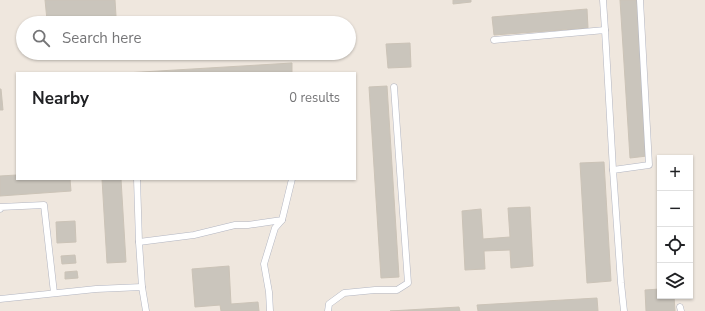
<!DOCTYPE html>
<html lang="en">
<head>
<meta charset="utf-8">
<style>
	:root { --surface:#fff; --page:#f6f6f6; --text:#202124; --muted:#757577; --line:#e0e0e0 }
	body { margin:0; font-family:"Nunito Sans",sans-serif; background:var(--page); color:var(--text) }
	.controls { position:absolute; right:12px; bottom:12px; display:grid; overflow:hidden; border-radius:0px; box-shadow:0 1px 3px #0004 }
	.controls button { width:36px; height:36px; display:grid; place-items:center; padding:0; border:0; border-bottom:1px solid var(--line); background:var(--surface); color:var(--text); font:20px sans-serif }
	.list { margin:0; padding:0; list-style:none }
	h2 { display:flex; justify-content:space-between; align-items:center; height:52px; margin:0; padding:0 16px; font-size:17px }
	h2 small { font-size:13px; font-weight:400; color:var(--muted) }
	.icon { flex:none; width:22px; height:22px; fill:none; stroke:currentColor; stroke-width:2; stroke-linecap:round; stroke-linejoin:round }
	.map { position:relative; flex:none; width:705px; height:311px; overflow:hidden }
	.search { position:absolute; background:var(--surface); box-shadow:0 1px 3px #0004; left:16px; top:16px; width:340px; height:44px; display:flex; align-items:center; gap:10px; box-sizing:border-box; padding:0 14px; border-radius:22px; color:var(--muted); font-size:15px }
	.panel { position:absolute; background:var(--surface); box-shadow:0 1px 3px #0004; left:16px; top:72px; width:340px; height:108px; border-radius:0px }
	.map>svg:first-child { display:block }
</style>
</head>
<body>
<div class="map">
<svg width="705" height="311" viewBox="0 0 705 311">
	<rect width="100%" height="100%" fill="#efe7de"/>
	<g fill="#cac5bc" stroke="#cbc3b7">
		<polygon points="45,0 115,0 116,16 47,20"/>
		<polygon points="453,0 471,0 471,2 453,4"/>
		<polygon points="620,0 638,0 647,156 630,158"/>
		<polygon points="587,9 588,28 494,35 492,17"/>
		<polygon points="410,43 411,67 388,68 386,44"/>
		<polygon points="292,63 292,73 125,73"/>
		<polygon points="387,86 399,277 381,278 369,87"/>
		<polygon points="0,89 1,89 3,110 0,110"/>
		<polygon points="604,162 611,281 587,283 580,163"/>
		<polygon points="17,175 17,179 70,179 71,191 0,196 0,176"/>
		<polygon points="102,179 121,179 126,262 107,263"/>
		<polygon points="530,207 533,266 511,268 510,250 484,251 485,269 465,270 462,211 481,209 483,239 510,237 508,208"/>
		<polygon points="75,221 76,242 57,243 56,222"/>
		<polygon points="75,255 76,263 62,264 61,256"/>
		<polygon points="229,266 231,304 258,302 259,311 221,311 220,305 195,307 192,269"/>
		<polygon points="77,271 78,278 65,279 65,272"/>
		<polygon points="660,289 660,296 674,296 675,311 646,311 645,290"/>
		<polygon points="597,298 598,311 478,311 477,305"/>
		<polygon points="459,307 460,311 390,311"/>
	</g>
	<g fill="none" stroke-linecap="round" stroke-linejoin="round">
		<defs>
			<g id="service">
				<polyline points="603,0 605,30"/>
				<polyline points="494,40 605,30 613,170"/>
				<polyline points="137,179 139,242 142,287"/>
				<polyline points="0,209 0,207 44,205 54,293"/>
				<polyline points="139,242 194,235 235,225 248,225 282,220 292,179"/>
				<polyline points="0,299 96,289 142,287 146,311"/>
				<polyline points="680,307 681,311"/>
				<polyline points="270,311 269,292 264,264 275,228 282,220"/>
				<polyline points="328,311 329,304 344,293 375,290 397,290 408,283 394,87"/>
				<polyline points="624,311 621,283 613,170 649,165 640,0"/>
			</g>
		</defs>
		<use href="#service" stroke="#b2b5c1" stroke-width="7"/>
		<use href="#service" stroke="#fff" stroke-width="6"/>
	</g>
</svg>
<div class="controls">
<button>+</button>
<button>−</button>
<button><svg class="icon" aria-label="locate" viewBox="0 0 24 24"><circle cx="12" cy="12" r="6"/><path d="M12 2v4M12 18v4M2 12h4M18 12h4"/></svg></button>
<button><svg class="icon" aria-label="layers" viewBox="0 0 24 24"><path d="M12 4l9 5-9 5-9-5zM3 14l9 5 9-5"/></svg></button>
</div>
<div class="search"><svg class="icon" aria-label="search" viewBox="0 0 24 24"><circle cx="10" cy="10" r="6"/><path d="M15 15l6 6"/></svg>Search here</div>
<section class="panel">
<h2>Nearby<small>0 results</small></h2>
<ul class="list">
</ul>
</section>
</div>
</body>
</html>
